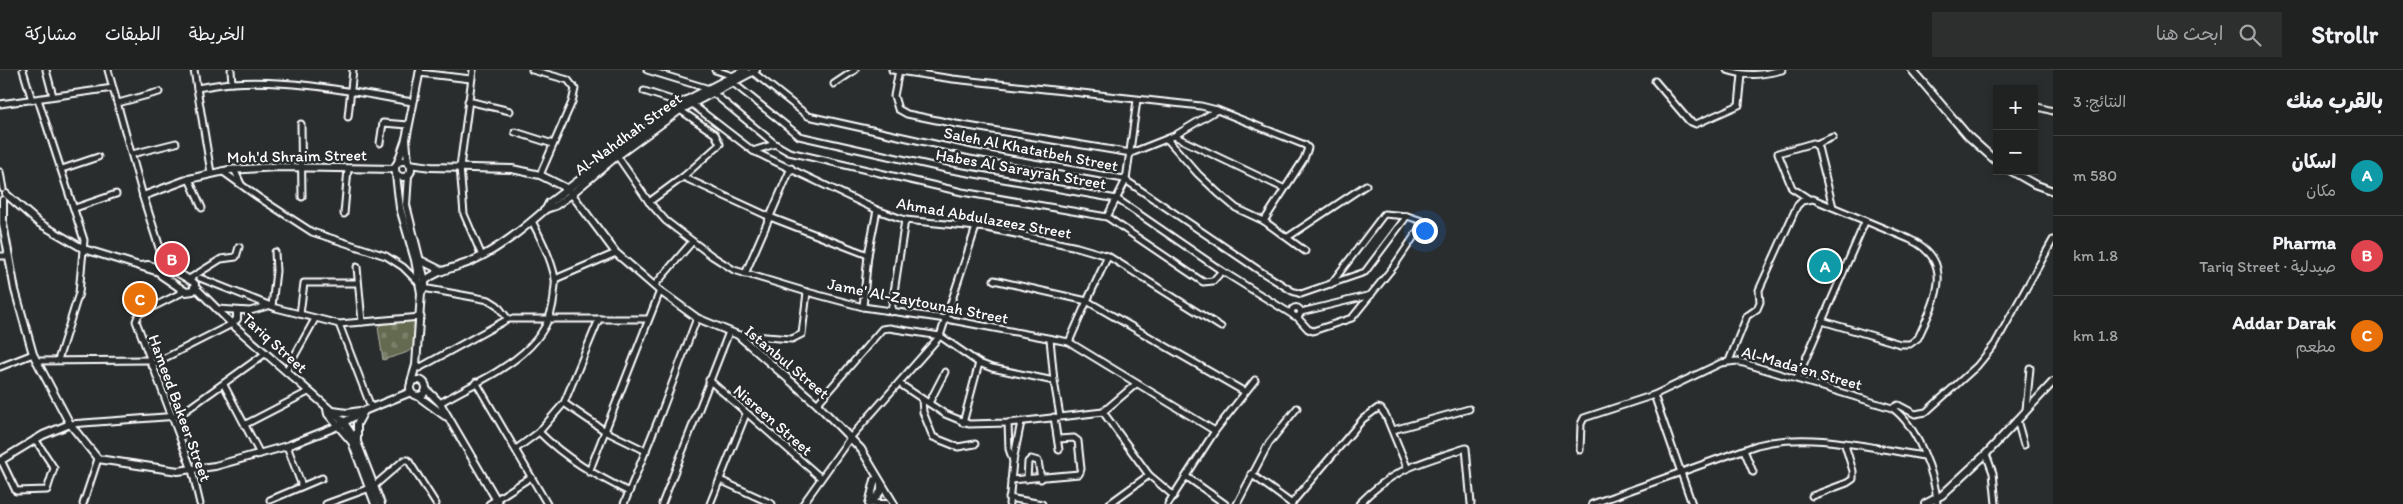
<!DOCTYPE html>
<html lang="ar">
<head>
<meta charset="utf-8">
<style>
	:root { --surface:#202222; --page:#2d2f2f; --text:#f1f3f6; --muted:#a2a4a5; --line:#3d3f40; --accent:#ffd166 }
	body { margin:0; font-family:Itim,"Playpen Sans Arabic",sans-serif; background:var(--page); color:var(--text); direction:rtl }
	.controls { position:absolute; right:15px; top:15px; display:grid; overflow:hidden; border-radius:0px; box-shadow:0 2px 8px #0003 }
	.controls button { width:45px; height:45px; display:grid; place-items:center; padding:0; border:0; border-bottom:1px solid var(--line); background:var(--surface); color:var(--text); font:25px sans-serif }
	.you { position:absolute; left:1424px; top:160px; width:18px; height:18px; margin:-12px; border:4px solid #fff; border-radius:50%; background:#1a73e8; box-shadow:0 0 0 8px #1a73e833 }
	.badge { display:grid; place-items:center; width:32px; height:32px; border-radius:50%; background:var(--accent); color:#fff; font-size:16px; font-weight:700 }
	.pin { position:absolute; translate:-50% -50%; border:2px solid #fff; box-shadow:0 1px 5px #0006 }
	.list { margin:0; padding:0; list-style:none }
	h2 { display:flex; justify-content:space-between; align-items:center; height:65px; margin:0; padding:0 20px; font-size:21px }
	h2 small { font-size:16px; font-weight:400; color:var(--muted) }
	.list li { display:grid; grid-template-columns:32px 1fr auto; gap:15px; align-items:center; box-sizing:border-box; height:80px; padding:0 20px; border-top:1px solid var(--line) }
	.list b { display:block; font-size:19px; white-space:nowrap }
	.list p { margin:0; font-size:16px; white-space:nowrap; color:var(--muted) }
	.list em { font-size:16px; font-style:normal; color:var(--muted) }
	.icon { flex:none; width:28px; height:28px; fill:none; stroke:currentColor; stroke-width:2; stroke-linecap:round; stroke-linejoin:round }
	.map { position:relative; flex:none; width:2053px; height:434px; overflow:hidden; direction:ltr }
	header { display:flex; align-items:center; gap:30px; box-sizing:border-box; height:70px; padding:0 25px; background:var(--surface); border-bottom:1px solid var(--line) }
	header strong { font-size:24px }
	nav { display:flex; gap:28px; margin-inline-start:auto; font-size:18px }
	.search { width:350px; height:45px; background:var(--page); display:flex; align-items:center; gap:12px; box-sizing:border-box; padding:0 18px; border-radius:0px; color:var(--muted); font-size:19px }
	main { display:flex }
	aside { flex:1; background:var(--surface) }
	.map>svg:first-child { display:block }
</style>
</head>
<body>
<header>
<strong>Strollr</strong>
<div class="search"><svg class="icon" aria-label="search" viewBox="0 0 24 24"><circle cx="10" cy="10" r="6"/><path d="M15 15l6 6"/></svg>ابحث هنا</div>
<nav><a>الخريطة</a><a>الطبقات</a><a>مشاركة</a></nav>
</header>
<main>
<aside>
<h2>بالقرب منك<small>النتائج: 3</small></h2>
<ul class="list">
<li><span class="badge" style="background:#0f9aa8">A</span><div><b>اسكان</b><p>مكان</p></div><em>580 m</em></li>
<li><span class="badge" style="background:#e0444e">B</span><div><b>Pharma</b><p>صيدلية · Tariq Street</p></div><em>1.8 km</em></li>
<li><span class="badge" style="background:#e8710a">C</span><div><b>Addar Darak</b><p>مطعم</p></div><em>1.8 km</em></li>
</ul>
</aside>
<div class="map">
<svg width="2053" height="434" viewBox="0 0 2053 434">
	<defs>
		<pattern id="cemetery-stones" width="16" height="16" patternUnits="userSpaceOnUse" patternTransform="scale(1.25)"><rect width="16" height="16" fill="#636a50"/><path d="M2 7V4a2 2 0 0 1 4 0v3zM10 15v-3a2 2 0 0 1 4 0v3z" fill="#7a806a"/></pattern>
	</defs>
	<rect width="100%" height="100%" fill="#2a2d2e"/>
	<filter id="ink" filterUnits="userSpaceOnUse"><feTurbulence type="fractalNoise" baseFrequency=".02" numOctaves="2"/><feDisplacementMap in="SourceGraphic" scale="10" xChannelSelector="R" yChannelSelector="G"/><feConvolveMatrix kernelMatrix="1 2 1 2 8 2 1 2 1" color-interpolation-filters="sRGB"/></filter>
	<g filter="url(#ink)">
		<path fill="url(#cemetery-stones)" stroke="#b1b4a8" d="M418 250C413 285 417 279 383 290L378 257 382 254Z"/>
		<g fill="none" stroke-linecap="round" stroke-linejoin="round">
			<defs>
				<g id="minor">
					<polyline points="23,0 32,30"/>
					<polyline points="46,0 53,26"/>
					<polyline points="108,0 143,126"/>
					<polyline points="194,0 211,103"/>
					<polyline points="231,0 232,13"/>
					<polyline points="473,0 460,97 464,144 482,186"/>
					<polyline points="532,0 568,10 575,19 572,32 540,105"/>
					<polyline points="647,0 706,18"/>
					<polyline points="715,0 733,6"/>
					<polyline points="892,0 953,9 1201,36 1217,40"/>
					<polyline points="899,0 894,26 898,39 907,44 956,54 1131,83 1174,66 1217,40 1305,75 1308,78 1304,89 1264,151"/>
					<path d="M1727 0C1747 7 1762 5 1782 0"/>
					<polyline points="753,2 808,46 971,82 1124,109 1257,199 1292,221 1301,224 1365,202 1407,146"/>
					<polyline points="419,3 471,9"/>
					<polyline points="1655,11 1689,51 1696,54 1739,35 1742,5"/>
					<polyline points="732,12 799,66 946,99 1117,129 1222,201 1293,245"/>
					<polyline points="834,14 855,0"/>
					<path d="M197 18C209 16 220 14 232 13 292 9 354 22 412 32"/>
					<polyline points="644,21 681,33"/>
					<polyline points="712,22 775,74 789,82 962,122 1107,147 1203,212 1213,211 1222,201"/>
					<polyline points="38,29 84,170 79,223 58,290"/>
					<polyline points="468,31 510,41"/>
					<polyline points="118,33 159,22"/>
					<polyline points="0,34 113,18"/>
					<polyline points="692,34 753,81 877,140 905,150 987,158 1077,177 1108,186 1221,257"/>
					<polyline points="2034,36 2053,41"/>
					<polyline points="348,47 353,0"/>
					<polyline points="301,54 302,127"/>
					<polyline points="515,62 553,74"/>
					<polyline points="1174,66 1283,118"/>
					<polyline points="1167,69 1198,104 1218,123 1236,138 1264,151 1305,181"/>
					<polyline points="380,73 383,53 408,55"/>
					<polyline points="1816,74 1833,67"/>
					<polyline points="753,81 775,74"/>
					<polyline points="132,84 176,73"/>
					<polyline points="616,84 649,132 666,151 712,186 734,200 807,222 863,237 946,249 1069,272 1215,361"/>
					<polyline points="62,99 98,87"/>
					<polyline points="234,99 241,114"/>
					<polyline points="222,101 258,127 312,162 386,186 403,197 418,212"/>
					<polyline points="0,102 3,119"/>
					<polyline points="683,107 770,147 868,185"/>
					<polyline points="189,109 202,138"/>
					<polyline points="1809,129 1792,118 1778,83 1813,73 1818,77 1833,137"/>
					<polyline points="649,132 683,107 720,74 715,64 680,40"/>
					<polyline points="75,138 116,124"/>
					<polyline points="344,144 348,99"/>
					<polyline points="1107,147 1126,110 1137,30"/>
					<polyline points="1288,167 1366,115"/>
					<polyline points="0,186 8,186"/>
					<polyline points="357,197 362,252"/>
					<polyline points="745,204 791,98"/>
					<polyline points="200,208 276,238 339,254 421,247"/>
					<polyline points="189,209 221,189 236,187 239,177"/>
					<polyline points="555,209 616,183"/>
					<polyline points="994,210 1087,231 1108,186"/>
					<polyline points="654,216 692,172"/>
					<polyline points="423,218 489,230 497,235 508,249"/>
					<polyline points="185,221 139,244 136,251 192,400 200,434"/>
					<polyline points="272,236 276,201 275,182"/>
					<polyline points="863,237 868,185 877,140"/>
					<circle cx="1296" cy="242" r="4.5"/>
					<polyline points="217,239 250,241 271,235"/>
					<polyline points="891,242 905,150"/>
					<polyline points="1301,242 1371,225"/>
					<polyline points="300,244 304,213 358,213"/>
					<polyline points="1297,247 1308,259 1313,261 1352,248 1394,196 1422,155 1422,151 1407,146 1384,144 1331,214"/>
					<polyline points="339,254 371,337"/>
					<polyline points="739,265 792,269 802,264 807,222"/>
					<polyline points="1050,269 1054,311"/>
					<polyline points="1069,272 1087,231 1245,322"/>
					<polyline points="36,291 149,290"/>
					<path d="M1729 291 1747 246 1757 239 1760 232 1759 220 1797 136 1802 131 1813 129 1909 169C1958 191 1934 233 1918 268L1910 274H1900L1822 251"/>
					<polyline points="151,295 232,254"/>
					<polyline points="0,297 33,284"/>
					<polyline points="419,298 508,249 648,249"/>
					<polyline points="286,301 315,249"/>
					<polyline points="1797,309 1865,152"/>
					<polyline points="709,310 821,408"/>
					<polyline points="476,312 547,434"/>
					<polyline points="900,314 945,344 969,354 1008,353 1103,342 1136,314"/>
					<polyline points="224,315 260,384"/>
					<polyline points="1654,325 1692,434"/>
					<polyline points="922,329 923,342 933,367 958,377 975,374"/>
					<path d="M440 333C483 307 549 286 554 226 554 220 556 213 555 208 551 188 541 169 532 151"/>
					<polyline points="564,333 605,361 646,381"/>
					<polyline points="929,333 945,302"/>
					<polyline points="817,334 882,259 889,258 940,266 979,293"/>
					<polyline points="1892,338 1898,335 1915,344 1926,342 1977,296 1995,274 2053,170"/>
					<polyline points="2026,340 2030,298"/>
					<polyline points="1103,342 1149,405 1174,426"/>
					<polyline points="1054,347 1059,380"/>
					<polyline points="2017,350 2024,375"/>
					<polyline points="963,353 979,293 992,298 1054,311 1060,346"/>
					<polyline points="1008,353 1009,379 1013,391"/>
					<polyline points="70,354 178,346 266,283"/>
					<polyline points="246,354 308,322"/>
					<polyline points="1393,360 1469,339"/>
					<path d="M539 362C566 389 595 405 629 422"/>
					<polyline points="287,376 302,416"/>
					<polyline points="516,379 539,362 564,333 599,249"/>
					<path d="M1580 380 1581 354 1584 348 1654 325 1721 293 1737 291 1892 338C1916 354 1936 405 1937 434"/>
					<polyline points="1744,380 1753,402"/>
					<polyline points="1986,384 1993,403 1996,434"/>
					<polyline points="1,390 16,421 47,420 54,398 35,369"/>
					<polyline points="589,402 660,221"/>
					<polyline points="1251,404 1292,434"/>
					<polyline points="1187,407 1225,434"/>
					<polyline points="1027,409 1028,392 1031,389 1038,391 1041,409"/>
					<polyline points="720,410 772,434"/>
					<polyline points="1011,410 1079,404 1081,399 1078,371 1074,368 1058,369"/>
					<polyline points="374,416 404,390 408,390 436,434"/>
					<polyline points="1812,426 1847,413 1853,409 1853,401 1845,375"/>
					<polyline points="1009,428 1042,434"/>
					<polyline points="270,430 322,408"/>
					<polyline points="83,434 98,389"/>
					<polyline points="326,434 370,418"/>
					<polyline points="489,434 531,407"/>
					<polyline points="624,434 661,343 697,248"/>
					<polyline points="662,434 729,262"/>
					<polyline points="710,434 746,344"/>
					<polyline points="803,434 850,368 940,266 976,157"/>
					<polyline points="1009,434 1013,391 1021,352"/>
					<polyline points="1109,434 1149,405"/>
					<polyline points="1168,434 1215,361 1255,310"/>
					<polyline points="1237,434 1269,373 1297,338"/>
					<polyline points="1291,434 1363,349 1378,338 1381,339 1386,346 1407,397"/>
					<path d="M1359 434C1394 398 1419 393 1466 378L1471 434"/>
					<path d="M1592 434 1757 375C1810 361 1870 378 1924 386"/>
				</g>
				<g id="tertiary">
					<polyline points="1912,0 1968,66 1997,92"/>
					<polyline points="406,69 408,93"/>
					<circle cx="403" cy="99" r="8"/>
					<polyline points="398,92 406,69 420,0"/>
					<polyline points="409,94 431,97 512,99 540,105 568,119 616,183 660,221 697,248 738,265 817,334 861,379 894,434"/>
					<polyline points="2011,101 2034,114 2053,121"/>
					<polyline points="396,105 400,138 415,190 421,223 416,295 411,312"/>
					<polyline points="408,105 406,135 425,211 425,217 421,223"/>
					<polyline points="6,124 39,153 84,179 159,202"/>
					<polyline points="3,130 3,154 15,220 33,284 70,354 98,389 178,401 215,396 287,376 333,358 366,340 411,322"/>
					<polyline points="546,139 555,136 569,126 617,86 680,40 756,0"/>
					<polyline points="422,191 442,201"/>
					<polyline points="165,195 143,126 189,109 229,100 278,97 395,99"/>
					<polygon points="165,195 193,212 195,214 193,221 186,222 161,205 159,200"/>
					<polyline points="141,196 148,195 160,198"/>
					<path d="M425 211C438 199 457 198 472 191 500 178 523 159 546 139L549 133 681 33 745 0"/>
					<polyline points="195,217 232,254 343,351 357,372 381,434"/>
					<polyline points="232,254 237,249 237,241"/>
					<circle cx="418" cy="318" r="8"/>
					<polyline points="426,319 440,333 499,434"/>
					<polyline points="418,326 445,346"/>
					<polyline points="327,339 328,344 352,372 375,434"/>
					<polyline points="333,341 347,343 360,341"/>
					<polyline points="357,369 357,354 363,343"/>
					<polyline points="0,391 43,365 70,354"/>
					<polyline points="872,433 881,421 881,414"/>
					<polyline points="869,434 875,410"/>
					<polyline points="875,434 886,434"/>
					<polyline points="1925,434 1942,425 1986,384 2053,312"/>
				</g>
			</defs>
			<use href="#minor" stroke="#fff" stroke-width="9"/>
			<use href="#tertiary" stroke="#fff" stroke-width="10"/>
			<use href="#minor" stroke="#2a2d2e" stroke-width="5"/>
			<use href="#tertiary" stroke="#2a2d2e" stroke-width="6"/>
		</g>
	</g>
	<g text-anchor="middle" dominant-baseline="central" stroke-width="5" stroke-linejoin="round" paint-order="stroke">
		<g font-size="16" fill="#fff" stroke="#2a2d2e">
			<text transform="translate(628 64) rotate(-36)">Al-Nahdhah Street</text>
			<text transform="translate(1031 79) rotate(11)">Saleh Al Khatatbeh Street</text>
			<text transform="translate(297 86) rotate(-1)">Moh'd Shraim Street</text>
			<text transform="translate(1021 99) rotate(10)">Habes Al Sarayrah Street</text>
			<text transform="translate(984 148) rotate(10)">Ahmad Abdulazeez Street</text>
			<text transform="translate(918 231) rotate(11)">Jame' Al-Zaytounah Street</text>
			<text transform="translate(275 273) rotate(42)">Tariq Street</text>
			<text transform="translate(787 292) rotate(40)">Istanbul Street</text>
			<text transform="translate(1802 298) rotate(16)">Al-Mada’en Street</text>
			<text transform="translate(180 338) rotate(70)">Hameed Bakeer Street</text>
			<text transform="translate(773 350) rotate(41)">Nisreen Street</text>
		</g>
	</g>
</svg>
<div class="controls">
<button>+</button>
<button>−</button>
</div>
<div class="you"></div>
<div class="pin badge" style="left:1825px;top:196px;background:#0f9aa8">A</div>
<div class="pin badge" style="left:172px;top:189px;background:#e0444e">B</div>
<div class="pin badge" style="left:140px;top:229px;background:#e8710a">C</div>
</div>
</main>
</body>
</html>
